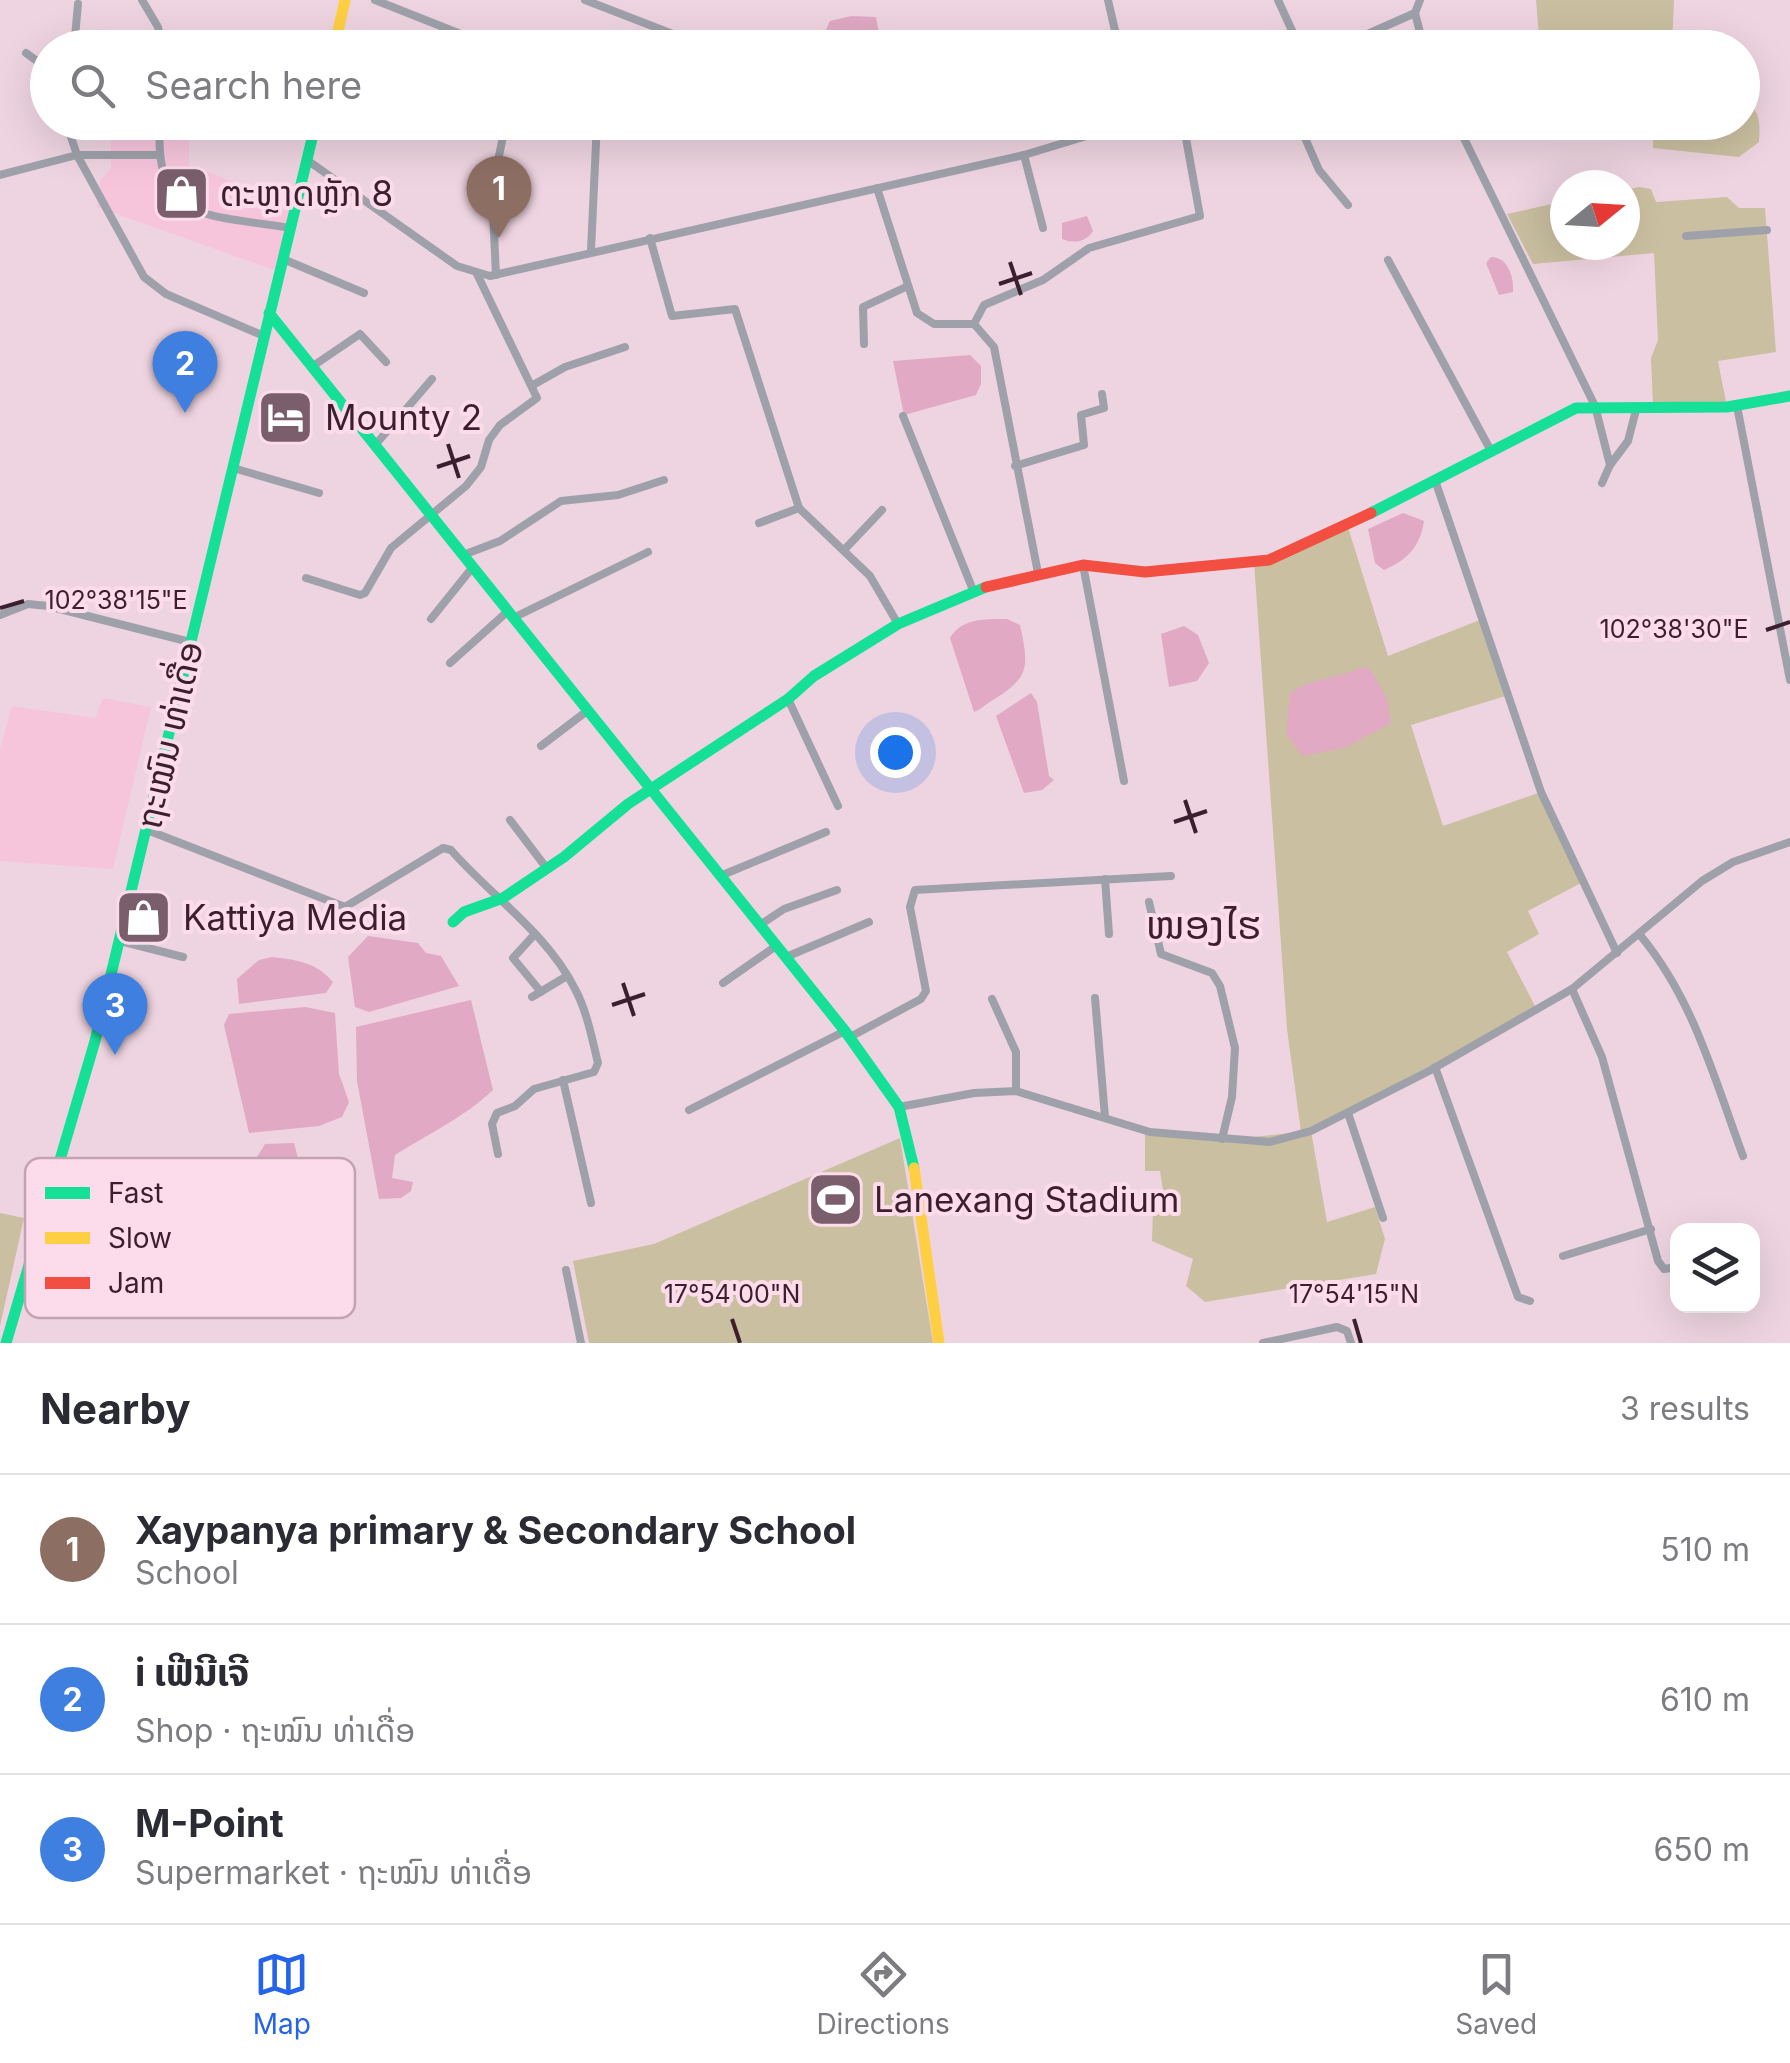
<!DOCTYPE html>
<html lang="en">
<head>
<meta charset="utf-8">
<style>
	:root { --surface:#fff; --page:#f2f2f3; --text:#2b2b33; --muted:#7c7c81; --line:#e1e1e2; --accent:#2563eb }
	body { margin:0; font-family:Inter,"Noto Sans Lao",sans-serif; background:var(--page); color:var(--text) }
	.controls { position:absolute; right:30px; bottom:30px; display:grid; overflow:hidden; border-radius:20px; box-shadow:0 10px 40px #0002 }
	.controls button { width:90px; height:90px; display:grid; place-items:center; padding:0; border:0; border-bottom:2px solid var(--line); background:var(--surface); color:var(--text); font:50px sans-serif }
	.compass { position:absolute; left:1550px; top:170px; width:90px; height:90px; border-radius:50%; background:var(--surface); box-shadow:0 10px 40px #0002; rotate:72deg }
	.you { position:absolute; left:895px; top:752px; width:35px; height:35px; margin:-25px; border:8px solid #fff; border-radius:50%; background:#1a73e8; box-shadow:0 0 0 15px #1a73e833 }
	.badge { display:grid; place-items:center; width:65px; height:65px; border-radius:50%; background:var(--accent); color:#fff; font-size:32px; font-weight:700 }
	.pin { position:absolute; translate:-50% -82px; filter:drop-shadow(0 2px 5px #0008) }
	.pin::after { content:''; position:absolute; top:52px; width:35px; height:30px; background:inherit; clip-path:polygon(0 0,100% 0,50% 100%) }
	.list { margin:0; padding:0; list-style:none }
	h2 { display:flex; justify-content:space-between; align-items:center; height:130px; margin:0; padding:0 40px; font-size:42px }
	h2 small { font-size:32px; font-weight:400; color:var(--muted) }
	.list li { display:grid; grid-template-columns:65px 1fr auto; gap:30px; align-items:center; box-sizing:border-box; height:150px; padding:0 40px; border-top:2px solid var(--line) }
	.list b { display:block; font-size:38px; white-space:nowrap }
	.list p { margin:0; font-size:32px; white-space:nowrap; color:var(--muted) }
	.list em { font-size:32px; font-style:normal; color:var(--muted) }
	.icon { flex:none; width:55px; height:55px; fill:none; stroke:currentColor; stroke-width:2; stroke-linecap:round; stroke-linejoin:round }
	.map { position:relative; flex:none; width:1790px; height:1343px; overflow:hidden }
	.search { position:absolute; background:var(--surface); box-shadow:0 10px 40px #0002; left:30px; right:30px; top:30px; height:110px; display:flex; align-items:center; gap:25px; box-sizing:border-box; padding:0 35px; border-radius:55px; color:var(--muted); font-size:38px }
	.sheet { height:580px; background:var(--surface) }
	nav { display:flex; justify-content:space-around; align-items:center; box-sizing:border-box; height:140px; border-top:2px solid var(--line); background:var(--surface); font-size:28px; color:var(--muted) }
	nav a { display:grid; justify-items:center; gap:5px }
	nav .on { color:var(--accent) }
	.map>svg:first-child { display:block }
</style>
</head>
<body>
<div class="map">
<svg width="1790" height="1343" viewBox="0 0 1790 1343">
	<rect width="100%" height="100%" fill="#eed4e0"/>
	<g fill="#f6c5dc">
		<polygon points="111,122 189,126 189,165 296,205 280,272 97,207 100,181 111,168"/>
		<polygon points="103,698 151,707 113,869 0,861 0,749 12,706 95,718"/>
	</g>
	<g fill="#cabfa0">
		<polygon points="1536,0 1674,0 1672,47 1540,47"/>
		<path d="M1743 97C1759 110 1761 121 1759 142L1739 157 1653 148V123L1742 122Z"/>
		<polygon points="1639,187 1651,189 1656,202 1727,197 1739,208 1765,208 1776,352 1718,361 1727,407 1653,406 1651,358 1658,340 1654,253 1533,264 1507,214 1565,201 1565,245 1625,245 1625,190"/>
		<polygon points="1347,524 1388,656 1485,618 1509,695 1411,725 1443,826 1541,792 1581,883 1528,911 1539,934 1507,952 1536,1008 1311,1131 1327,1222 1375,1207 1385,1239 1376,1274 1205,1302 1186,1286 1193,1259 1152,1241 1153,1208 1165,1204 1160,1171 1145,1171 1145,1129 1232,1139 1301,1132 1287,1029 1254,562"/>
		<polygon points="900,1138 933,1343 589,1343 573,1261 654,1244"/>
		<polygon points="0,1213 24,1218 0,1326"/>
	</g>
	<g fill="#e1a9c4">
		<polygon points="851,16 876,17 879,34 869,38 866,47 829,47 825,32 830,21"/>
		<path d="M1087 216 1093 231C1086 242 1074 244 1062 239V223Z"/>
		<path d="M1491 257C1508 257 1514 277 1513 292L1499 295 1486 263Z"/>
		<polygon points="970,355 981,366 981,384 976,395 904,415 893,361"/>
		<path d="M1403 513 1424 521C1420 547 1407 560 1384 570L1375 563 1368 529Z"/>
		<path d="M1007 619 1020 625C1029 667 1030 677 993 700 985 704 981 710 974 712L950 638C962 618 985 619 1007 619Z"/>
		<polygon points="1184,626 1198,635 1209,663 1197,681 1169,687 1161,634"/>
		<path d="M1362 667 1370 669 1387 698 1391 723 1344 748 1302 756 1286 733 1290 694C1309 677 1338 680 1362 667Z"/>
		<polygon points="1031,693 1037,702 1049,776 1054,780 1042,790 1024,793 996,716"/>
		<polygon points="368,936 418,943 426,953 441,956 459,986 369,1012 355,1007 348,957"/>
		<path d="M272 957C297 960 316 962 333 982L326 993 239 1004 237 979 259 960Z"/>
		<path d="M471 1000 493 1090C463 1118 430 1133 395 1155L392 1178 413 1182 411 1191 401 1198 379 1199 357 1081 356 1027Z"/>
		<polygon points="305,1007 335,1013 339,1074 349,1102 342,1117 319,1126 249,1133 224,1025 229,1014"/>
		<polygon points="294,1143 301,1170 271,1181 260,1176 257,1157 265,1144"/>
	</g>
	<g fill="none" stroke-linecap="round" stroke-linejoin="round">
		<g stroke="#9ea1aa" stroke-width="8">
			<polyline points="142,0 158,27 162,48"/>
			<polyline points="375,0 496,48"/>
			<polyline points="585,0 709,48"/>
			<polyline points="1108,0 1119,48"/>
			<polyline points="1278,0 1300,48"/>
			<polyline points="1420,0 1415,13 1424,48"/>
			<polyline points="74,48 78,4"/>
			<polyline points="258,48 265,42 283,48"/>
			<polyline points="1336,48 1415,13"/>
			<polyline points="26,53 48,69"/>
			<polyline points="66,122 77,155 144,277 166,294 264,336"/>
			<path d="M160 122C153 225 210 214 290 228"/>
			<polyline points="653,122 678,130"/>
			<polyline points="1298,122 1319,170 1348,205"/>
			<polyline points="1456,122 1595,406 1610,465 1602,483"/>
			<polyline points="1024,155 1043,228"/>
			<polyline points="307,160 457,266 490,276 1024,155 1133,122"/>
			<polyline points="0,175 77,155 159,155"/>
			<polyline points="877,188 917,313 934,324 974,324 994,347 1038,573"/>
			<polyline points="1686,236 1767,230"/>
			<polyline points="650,238 672,316 735,309 799,508 870,576 898,624"/>
			<polyline points="591,250 597,122"/>
			<polyline points="283,259 364,293"/>
			<polyline points="1388,260 1491,451"/>
			<polyline points="496,275 492,190 506,122"/>
			<polyline points="974,324 984,305 1043,280 1089,248 1200,216 1183,122"/>
			<polyline points="864,344 863,307 908,286"/>
			<polyline points="313,366 360,334 386,362"/>
			<polyline points="533,385 565,367 625,347"/>
			<polyline points="1737,406 1790,680"/>
			<polyline points="903,416 973,590"/>
			<polyline points="376,444 432,379"/>
			<polyline points="1610,465 1628,441 1637,406"/>
			<polyline points="1015,466 1084,445 1081,415 1104,408 1102,394"/>
			<polyline points="233,468 319,493"/>
			<polyline points="1436,483 1541,792 1617,953"/>
			<polyline points="759,523 799,508"/>
			<polyline points="845,549 882,510"/>
			<polyline points="463,555 500,541 561,501 618,495 664,480"/>
			<polyline points="1083,565 1124,781"/>
			<polyline points="306,578 360,595 365,593 391,548 466,486 481,467 489,440 500,425 537,398 477,274"/>
			<polyline points="0,615 28,604 48,606 190,642"/>
			<polyline points="513,618 648,552"/>
			<polyline points="431,619 472,568"/>
			<polyline points="450,663 507,612"/>
			<polyline points="788,699 838,806"/>
			<polyline points="541,746 587,711"/>
			<polyline points="510,820 545,866"/>
			<path d="M147 830 345 907 443 848 451 850C491 896 547 933 575 989 587 1011 592 1039 598 1063L594 1072 534 1089 515 1106 497 1113 492 1124 498 1154"/>
			<polyline points="720,876 826,832"/>
			<polyline points="1105,879 1109,934"/>
			<polyline points="1149,902 1161,954 1212,973 1220,986 1235,1048 1232,1097 1222,1139"/>
			<polyline points="760,925 784,909 837,890"/>
			<polyline points="534,935 513,958 541,992"/>
			<path d="M1640 935C1694 1000 1714 1078 1743 1156"/>
			<polyline points="120,941 183,957"/>
			<polyline points="786,957 869,922"/>
			<polyline points="723,983 776,946"/>
			<polyline points="1572,989 1602,1057 1658,1261 1664,1269 1678,1267"/>
			<polyline points="532,997 567,976"/>
			<polyline points="1095,998 1105,1117"/>
			<polyline points="992,999 1016,1052 1016,1091"/>
			<polyline points="850,1037 921,999 926,991 910,907 915,890 1171,876"/>
			<polyline points="1435,1067 1518,1297 1530,1301"/>
			<polyline points="563,1080 591,1203"/>
			<polyline points="899,1107 974,1093 1016,1091 1150,1132 1270,1142 1311,1131 1429,1071 1572,989 1702,881 1733,862 1790,842"/>
			<polyline points="689,1110 845,1031"/>
			<polyline points="1348,1113 1383,1218"/>
			<polyline points="1563,1256 1651,1229"/>
			<polyline points="566,1270 581,1343"/>
			<polyline points="1263,1343 1337,1327 1347,1331 1351,1343"/>
		</g>
		<g stroke="#16e098" stroke-width="11">
			<polyline points="269,313 845,1031 899,1107 914,1168"/>
			<polyline points="1371,513 1576,408 1727,407 1790,396"/>
			<polyline points="453,922 464,912 503,898 564,857 628,804 788,699 814,676 898,624 986,587"/>
			<polyline points="6,1343 95,1041 316,122"/>
		</g>
		<g stroke="#ffcf43" stroke-width="11">
			<polyline points="334,48 345,0"/>
			<polyline points="914,1168 939,1343"/>
		</g>
		<polyline stroke="#f24e42" stroke-width="11" points="986,587 1083,565 1145,572 1269,560 1371,513"/>
	</g>
	<path fill="none" stroke="#3c1f2e" stroke-width="4" d="M1010 262 1021 295M999 284 1032 273M448 444 459 478M437 467 470 456M0 608 24 601M1766 630 1790 622M1185 800 1196 833M1174 822 1207 811M623 983 634 1016M612 1005 645 994M732 1319 740 1343M1354 1319 1361 1343"/>
	<defs>
		<symbol id="shop-square" viewBox="-11 -11 22 22"><rect x="-9" y="-9" width="18" height="18" rx="4" fill="#7a5e6c" stroke="#fcdcea"/><path d="M-5-2.5h2.3a2.7 3.5 0 0 1 5.4 0H5L5.5 6h-11ZM-1.5-2.5h3a1.5 2.3 0 0 0-3 0Z" fill="#fff"/></symbol>
		<symbol id="hotel-square" viewBox="-11 -11 22 22"><rect x="-9" y="-9" width="18" height="18" rx="4" fill="#7a5e6c" stroke="#fcdcea"/><path d="M-6-4.5h1.5V1H6V5H4.5V3h-9V5H-6ZM-4 0a1.8 1.8 0 1 1 3.6 0ZM.5 0V-2.5h3Q6-2.5 6 0Z" fill="#fff"/></symbol>
		<symbol id="stadium-square" viewBox="-11 -11 22 22"><rect x="-9" y="-9" width="18" height="18" rx="4" fill="#7a5e6c" stroke="#fcdcea"/><path d="M0-5a6.5 5 0 1 0 0 10a6.5 5 0 1 0 0-10ZM-3.5-1.8h7v3.6h-7Z" fill="#fff"/></symbol>
	</defs>
	<g fill-rule="evenodd">
		<use href="#shop-square" x="150" y="162" width="63" height="63"/>
		<use href="#hotel-square" x="254" y="386" width="63" height="63"/>
		<use href="#shop-square" x="112" y="886" width="63" height="63"/>
		<use href="#stadium-square" x="804" y="1168" width="63" height="63"/>
	</g>
	<g text-anchor="middle" dominant-baseline="central" stroke-width="8" stroke-linejoin="round" paint-order="stroke">
		<g font-size="35" fill="#3c1f2e" stroke="#fcdcea" text-anchor="start">
			<text x="220" y="193">ຕະຫຼາດຫຼັກ 8</text>
			<text x="325" y="417">Mounty 2</text>
			<text x="183" y="917">Kattiya Media</text>
			<text x="874" y="1199">Lanexang Stadium</text>
		</g>
		<g font-size="35" fill="#3c1f2e" stroke="#fcdcea">
			<text transform="translate(169 735) rotate(-77)">ຖະໝົນ ທ່າເດື່ອ</text>
		</g>
		<g font-size="40" fill="#3c1f2e" stroke="#fcdcea">
			<text x="1204" y="924">ໜອງໄຮ</text>
		</g>
	</g>
	<rect x="25" y="1158" width="330" height="160" rx="15" fill="#fcdcea" stroke="#c2a3b2" stroke-width="2.5"/>
	<rect x="45" y="1187" width="45" height="12" fill="#16e098"/>
	<rect x="45" y="1232" width="45" height="12" fill="#ffcf43"/>
	<rect x="45" y="1277" width="45" height="12" fill="#f24e42"/>
	<g font-size="28" fill="#3c1f2e">
		<text x="108" y="1203">Fast</text>
		<text x="108" y="1248">Slow</text>
		<text x="108" y="1293">Jam</text>
	</g>
	<g font-size="25" text-anchor="middle" fill="#3c1f2e" stroke="#fcdcea" stroke-width="8" stroke-linejoin="round" paint-order="stroke">
		<text x="116" y="609">102°38'15"E</text>
		<text x="1674" y="638">102°38'30"E</text>
		<text x="732" y="1303">17°54'00"N</text>
		<text x="1354" y="1303">17°54'15"N</text>
	</g>
</svg>
<div class="controls">
<button><svg class="icon" aria-label="layers" viewBox="0 0 24 24"><path d="M12 4l9 5-9 5-9-5zM3 14l9 5 9-5"/></svg></button>
</div>
<svg class="compass" viewBox="-18 -18 36 36"><path d="M0-13l5 13h-10z" fill="#e53935"/><path d="M0 13l5-13h-10z" fill="#7c7c81"/></svg>
<div class="you"></div>
<div class="pin badge" style="left:499px;top:238px;background:#8d6e63">1</div>
<div class="pin badge" style="left:185px;top:413px;background:#3f7fe0">2</div>
<div class="pin badge" style="left:115px;top:1055px;background:#3f7fe0">3</div>
<div class="search"><svg class="icon" aria-label="search" viewBox="0 0 24 24"><circle cx="10" cy="10" r="6"/><path d="M15 15l6 6"/></svg>Search here</div>
</div>
<section class="sheet">
<h2>Nearby<small>3 results</small></h2>
<ul class="list">
<li><span class="badge" style="background:#8d6e63">1</span><div><b>Xaypanya primary &amp; Secondary School</b><p>School</p></div><em>510 m</em></li>
<li><span class="badge" style="background:#3f7fe0">2</span><div><b>i ເຟີນີເຈີ</b><p>Shop · ຖະໝົນ ທ່າເດື່ອ</p></div><em>610 m</em></li>
<li><span class="badge" style="background:#3f7fe0">3</span><div><b>M-Point</b><p>Supermarket · ຖະໝົນ ທ່າເດື່ອ</p></div><em>650 m</em></li>
</ul>
</section>
<nav>
<a class="on"><svg class="icon" aria-label="map" viewBox="0 0 24 24"><path d="M3 6l6-2 6 2 6-2v14l-6 2-6-2-6 2zM9 4v14M15 6v14"/></svg>Map</a>
<a><svg class="icon" aria-label="directions" viewBox="0 0 24 24"><path d="M12 3l9 9-9 9-9-9zM9 14v-3h6M13 9l2 2-2 2"/></svg>Directions</a>
<a><svg class="icon" aria-label="saved" viewBox="0 0 24 24"><path d="M7 4h10v16l-5-4-5 4z"/></svg>Saved</a>
</nav>
</body>
</html>
